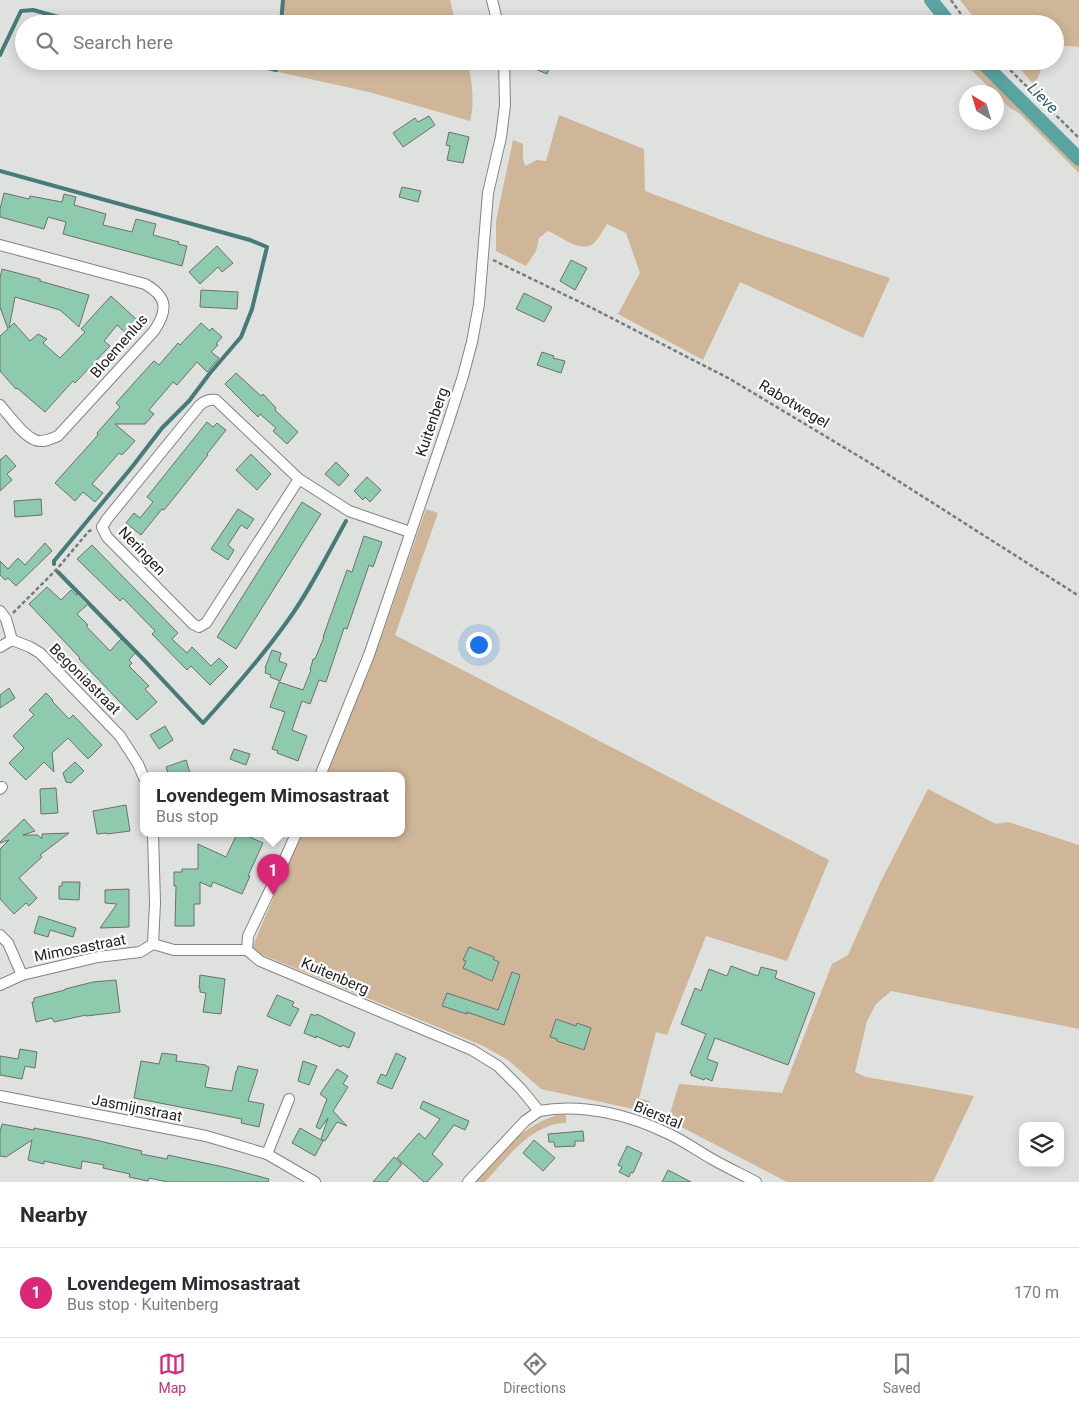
<!DOCTYPE html>
<html lang="en">
<head>
<meta charset="utf-8">
<style>
	:root { --surface:#fff; --page:#f7f7f7; --text:#2b2b33; --muted:#7c7c81; --line:#e1e1e2; --accent:#db2777 }
	body { margin:0; font-family:Roboto,sans-serif; background:var(--page); color:var(--text) }
	.controls { position:absolute; right:15px; bottom:15px; display:grid; overflow:hidden; border-radius:10px; box-shadow:0 2px 12px #0003 }
	.controls button { width:45px; height:45px; display:grid; place-items:center; padding:0; border:0; border-bottom:1px solid var(--line); background:var(--surface); color:var(--text); font:25px sans-serif }
	.compass { position:absolute; left:959px; top:85px; width:45px; height:45px; border-radius:50%; background:var(--surface); box-shadow:0 2px 12px #0003; rotate:322deg }
	.you { position:absolute; left:478px; top:644px; width:18px; height:18px; margin:-12px; border:4px solid #fff; border-radius:50%; background:#1a73e8; box-shadow:0 0 0 8px #1a73e833 }
	.badge { display:grid; place-items:center; width:32px; height:32px; border-radius:50%; background:var(--accent); color:#fff; font-size:16px; font-weight:700 }
	.pin { position:absolute; translate:-50% -41px; filter:drop-shadow(0 1px 2px #0008) }
	.pin::after { content:''; position:absolute; top:26px; width:18px; height:15px; background:inherit; clip-path:polygon(0 0,100% 0,50% 100%) }
	.popup { position:absolute; left:140px; top:772px; width:265px; height:65px; box-sizing:border-box; display:grid; place-content:center; border-radius:10px; background:var(--surface); filter:drop-shadow(0 1px 4px #0005); font-size:16px; white-space:nowrap; color:var(--muted) }
	.popup b { font-size:19px; color:var(--text) }
	.popup::after { content:''; position:absolute; left:50%; top:100%; margin-left:-10px; border:10px solid transparent; border-top-color:var(--surface) }
	.list { margin:0; padding:0; list-style:none }
	h2 { display:flex; justify-content:space-between; align-items:center; height:65px; margin:0; padding:0 20px; font-size:21px }
	h2 small { font-size:16px; font-weight:400; color:var(--muted) }
	.list li { display:grid; grid-template-columns:32px 1fr auto; gap:15px; align-items:center; box-sizing:border-box; height:90px; padding:0 20px; border-top:1px solid var(--line) }
	.list b { display:block; font-size:19px; white-space:nowrap }
	.list p { margin:0; font-size:16px; white-space:nowrap; color:var(--muted) }
	.list em { font-size:16px; font-style:normal; color:var(--muted) }
	.icon { flex:none; width:28px; height:28px; fill:none; stroke:currentColor; stroke-width:2; stroke-linecap:round; stroke-linejoin:round }
	.map { position:relative; flex:none; width:1079px; height:1182px; overflow:hidden }
	.search { position:absolute; background:var(--surface); box-shadow:0 2px 12px #0003; left:15px; right:15px; top:15px; height:55px; display:flex; align-items:center; gap:12px; box-sizing:border-box; padding:0 18px; border-radius:28px; color:var(--muted); font-size:19px }
	.sheet { height:155px; background:var(--surface) }
	nav { display:flex; justify-content:space-around; align-items:center; box-sizing:border-box; height:70px; border-top:1px solid var(--line); background:var(--surface); font-size:14px; color:var(--muted) }
	nav a { display:grid; justify-items:center; gap:2px }
	nav .on { color:var(--accent) }
	.map>svg:first-child { display:block }
</style>
</head>
<body>
<div class="map">
<svg width="1079" height="1182" viewBox="0 0 1079 1182">
	<rect width="100%" height="100%" fill="#dfe1de"/>
	<g fill="#cfb698">
		<polygon points="285,0 450,0 456,24 282,24"/>
		<polygon points="960,0 1079,0 1079,47 1055,45 1055,24 979,24"/>
		<path d="M279 61H467C472 78 475 105 470 121L369 92 278 72Z"/>
		<polygon points="962,61 976,61 1018,105 1078,162 1079,164 1079,173 1020,114 1009,107 997,95 996,92 994,92"/>
		<polygon points="1013,61 1044,61 1035,86"/>
		<path d="M559 115 644 149 645 191 764 236 890 278 863 338 740 282 703 360 618 314 640 273 626 233 607 224C603 230 598 240 593 244 578 253 561 236 548 231L539 238 536 251 526 266 496 251V221L513 140 523 144V159L525 166 537 160 546 161Z"/>
		<polygon points="426,509 438,513 395,635 829,860 787,961 706,936 667,1035 656,1032 639,1098 650,1101 647,1112 541,1089 508,1060 481,1045 251,950 301,834 402,834 402,776 326,776 384,630"/>
		<polygon points="928,789 996,824 1008,822 1079,845 1079,1029 891,991 876,1004 867,1021 855,1072 866,1077 974,1096 933,1182 787,1182 668,1120 679,1084 782,1093 832,964 848,955 880,883"/>
		<path d="M557 1115H566V1123C532 1123 506 1159 485 1182H474C499 1155 521 1126 557 1115Z"/>
	</g>
	<g fill="none" stroke-linecap="round" stroke-linejoin="round">
		<g stroke="#477b79" stroke-width="4">
			<polyline points="281,24 283,0"/>
			<polyline points="0,55 21,11 33,10 84,24"/>
			<polyline points="238,61 276,70 277,61"/>
			<polyline points="0,171 250,240 267,247 252,309 241,337 210,373 189,401 162,428 132,467 54,561 54,564"/>
			<path d="M58 572 144 660 203 723C232 691 261 658 286 623 309 592 327 555 346 521"/>
		</g>
		<g stroke="#59a3a1" stroke-width="14">
			<polyline points="931,0 950,24"/>
			<polyline points="981,61 1079,159"/>
		</g>
	</g>
	<g fill="#8ecaad" stroke="#6d706e">
		<polygon points="517,61 552,61 547,74"/>
		<polygon points="429,116 435,125 403,147 393,133 415,118 418,122"/>
		<polygon points="449,132 469,137 463,163 447,160 450,146 446,145"/>
		<polygon points="402,187 421,191 418,202 399,197"/>
		<polygon points="4,193 29,199 30,196 62,202 64,194 76,197 74,205 106,214 103,225 132,232 136,219 156,224 153,235 179,242 178,244 187,246 182,266 63,234 66,222 48,217 44,229 0,217 0,209"/>
		<polygon points="217,246 233,263 222,272 218,267 200,284 189,272"/>
		<polygon points="571,260 587,268 575,290 560,281"/>
		<polygon points="2,269 40,279 40,281 89,295 79,327 60,310 15,297 9,328 14,323 30,341 38,334 47,339 43,343 60,358 85,332 81,329 111,296 137,320 126,333 117,325 104,341 110,346 75,383 73,381 45,412 17,388 16,389 0,371 0,336 8,329 0,307 0,278"/>
		<polygon points="201,290 238,292 237,309 200,307"/>
		<polygon points="524,293 552,307 544,322 516,309"/>
		<polygon points="201,323 210,331 212,328 222,337 216,344 218,345 211,352 219,358 207,372 197,362 177,385 173,382 149,410 154,414 145,424 115,424 135,441 122,455 119,453 92,484 103,493 95,502 83,492 75,501 55,483 98,435 97,433 120,407 116,403 150,365 154,361 159,365 178,343 180,345"/>
		<polygon points="542,352 554,356 553,358 565,361 561,373 537,365"/>
		<polygon points="236,373 261,396 263,394 276,408 275,410 298,432 287,444 273,431 276,428 260,414 258,417 225,384"/>
		<polygon points="207,422 213,427 217,423 226,430 207,454 208,455 173,499 164,510 162,509 141,535 126,523 134,513 140,518 153,502 147,497"/>
		<polygon points="251,454 271,474 257,490 236,470"/>
		<polygon points="6,455 16,466 7,474 12,480 0,491 0,460"/>
		<polygon points="336,462 349,475 339,486 325,474"/>
		<polygon points="367,477 381,490 370,502 365,497 363,500 354,491"/>
		<polygon points="41,499 42,515 15,517 14,501"/>
		<polygon points="302,502 321,514 236,649 217,637"/>
		<polygon points="238,509 254,519 247,529 241,525 228,545 234,550 228,560 211,549"/>
		<polygon points="364,536 382,542 373,567 369,565 347,629 344,628 326,682 319,680 310,704 302,701 292,730 307,736 298,761 277,753 278,751 272,749 285,712 270,707 279,682 303,690 311,670 310,669 312,663 313,659 315,659 324,637 323,637 347,570 352,572"/>
		<polygon points="45,543 52,551 16,586 8,578 5,580 0,575 0,561 8,569 18,558 25,565"/>
		<polygon points="92,545 178,633 172,639 187,653 192,647 211,666 219,658 228,667 210,685 191,666 187,670 152,634 155,631 123,598 120,601 77,559"/>
		<polygon points="47,587 61,600 71,590 76,595 78,594 88,604 77,614 88,625 86,626 110,651 121,639 135,653 129,660 132,663 129,666 149,686 145,689 157,702 137,720 79,659 80,658 29,604"/>
		<polygon points="272,650 281,653 279,661 287,664 280,681 270,677 271,675 265,673 266,668 265,668"/>
		<polygon points="9,688 15,698 0,708 0,695"/>
		<polygon points="46,693 53,700 52,701 69,719 73,715 102,745 88,759 68,738 52,753 54,772 44,762 26,780 9,763 24,748 13,736 34,715 29,710"/>
		<polygon points="165,726 173,740 159,749 150,735"/>
		<polygon points="234,749 250,754 246,765 230,759"/>
		<polygon points="186,760 191,776 169,776 166,767"/>
		<polygon points="75,762 84,771 71,783 66,782 63,773"/>
		<polygon points="56,788 58,813 41,814 40,789"/>
		<polygon points="126,805 130,831 107,834 107,833 97,834 93,811"/>
		<polygon points="24,819 35,831 23,835 38,835 42,839 42,834 69,833 40,855 42,857 19,878 37,898 29,906 26,903 14,914 0,899 0,849 9,840 0,843 0,842"/>
		<polygon points="237,834 243,834 263,843 248,876 250,876 242,894 213,882 211,887 200,882 200,904 194,904 194,926 175,926 176,886 174,886 174,872 182,872 182,869 198,869 198,844 226,857"/>
		<polygon points="62,882 80,882 79,900 59,899 59,886 62,886"/>
		<polygon points="129,889 129,927 100,928 117,904 105,903 105,890"/>
		<polygon points="39,916 76,928 73,937 50,930 48,937 34,933"/>
		<polygon points="469,947 494,957 493,959 499,962 492,981 463,968 466,961 463,960"/>
		<polygon points="731,966 758,976 761,967 777,971 775,978 815,993 788,1065 715,1038 707,1059 718,1063 712,1081 705,1078 704,1080 691,1075 692,1074 690,1073 706,1034 681,1024 695,988 701,991 709,969 727,976"/>
		<polygon points="512,972 520,975 504,1025 467,1012 467,1014 442,1006 447,993 498,1010"/>
		<polygon points="200,975 225,979 221,1014 203,1012 206,993 200,992 200,988 199,988"/>
		<polygon points="116,980 120,1012 86,1016 86,1015 54,1022 52,1018 36,1022 32,1002 34,1002 34,998 65,990 65,989 93,982"/>
		<polygon points="277,995 294,1002 292,1006 299,1009 290,1026 267,1016"/>
		<polygon points="311,1014 316,1016 317,1014 355,1033 349,1048 342,1045 341,1047 316,1036 316,1038 304,1033"/>
		<polygon points="556,1019 576,1026 577,1023 591,1028 584,1050 557,1041 557,1039 550,1037"/>
		<polygon points="20,1049 37,1052 35,1068 25,1066 22,1079 0,1075 0,1056 18,1059"/>
		<polygon points="162,1053 177,1055 176,1061 206,1065 206,1066 209,1067 205,1087 232,1091 236,1071 237,1071 238,1066 258,1070 248,1101 264,1104 259,1127 241,1123 242,1119 134,1098 141,1061 159,1064"/>
		<polygon points="396,1053 406,1058 392,1089 377,1083 381,1074 386,1076"/>
		<polygon points="303,1061 317,1066 309,1085 298,1081"/>
		<polygon points="337,1069 348,1076 343,1084 348,1087 333,1111 347,1126 337,1122 325,1141 321,1139 328,1118 320,1129 316,1127 327,1099 320,1094"/>
		<polygon points="423,1101 469,1121 465,1130 454,1125 432,1154 443,1164 427,1182 424,1182 397,1158 419,1133 425,1139 440,1119 420,1108"/>
		<polygon points="2,1124 34,1130 34,1128 87,1138 142,1151 141,1154 167,1159 168,1155 228,1168 269,1179 268,1182 168,1182 149,1178 148,1181 129,1177 130,1174 103,1168 104,1165 82,1161 81,1169 44,1161 44,1164 28,1160 32,1140 6,1157 0,1156 0,1132"/>
		<polygon points="300,1128 323,1141 315,1156 292,1143"/>
		<polygon points="583,1131 584,1141 575,1141 575,1146 555,1147 554,1142 549,1142 548,1134"/>
		<polygon points="534,1140 555,1158 543,1171 523,1153"/>
		<polygon points="627,1146 642,1153 633,1173 631,1172 629,1177 619,1172 622,1167 618,1165"/>
		<polygon points="394,1157 402,1164 387,1182 373,1182"/>
		<polygon points="668,1170 691,1182 662,1182"/>
	</g>
	<g fill="none" stroke-linecap="round" stroke-linejoin="round">
		<defs>
			<g id="street">
				<polyline points="492,0 498,24"/>
				<path d="M0 245 145 284C168 297 168 310 154 331L58 436C51 439 42 443 35 440 22 435 9 415 0 405"/>
				<path d="M299 479 206 623 199 627 193 624 107 537 102 527 107 519 199 406C204 401 209 399 216 400L299 479 349 511 410 532"/>
				<polyline points="0,611 6,619 12,640 30,647 40,653 120,736 138,764 144,778"/>
				<polyline points="0,647 12,640"/>
				<polyline points="320,776 369,655 448,423 463,376 472,342 479,304 488,193 501,137 505,105 504,61"/>
				<polyline points="0,789 2,787"/>
				<polyline points="296,834 283,863 248,936 247,950 260,961 472,1050 498,1066 521,1089 539,1111 525,1121 468,1182"/>
				<polyline points="0,935 8,943 22,975 98,957 140,952 153,944 174,950 247,950"/>
				<polyline points="153,944 155,903 153,834"/>
				<polyline points="0,985 22,975"/>
				<polyline points="0,1096 206,1136 267,1154 315,1182"/>
				<path d="M539 1111C583 1103 630 1115 669 1134 684 1141 698 1151 712 1159 726 1167 741 1174 756 1182"/>
				<polyline points="267,1154 289,1099"/>
			</g>
		</defs>
		<use href="#street" stroke="#818380" stroke-width="12"/>
		<g stroke="#797b79" stroke-width="2.5" stroke-dasharray="4 2.5" stroke-linecap="butt">
			<polyline points="951,0 968,24"/>
			<polyline points="1001,61 1079,138"/>
			<polyline points="493,260 592,308 730,379 870,463 1079,596"/>
			<polyline points="13,613 57,569 89,531 92,530"/>
		</g>
		<use href="#street" stroke="#fff" stroke-width="10"/>
	</g>
	<g text-anchor="middle" dominant-baseline="central" stroke-width="4.5" stroke-linejoin="round" paint-order="stroke">
		<g font-size="15" fill="#1d1e1d" stroke="#fff">
			<text transform="translate(119 346) rotate(-49)">Bloemenlus</text>
			<text transform="translate(794 404) rotate(31)">Rabotwegel</text>
			<text transform="translate(432 422) rotate(-71)">Kuitenberg</text>
			<text transform="translate(142 551) rotate(46)">Neringen</text>
			<text transform="translate(85 679) rotate(45)">Begoniastraat</text>
			<text transform="translate(80 948) rotate(-11)">Mimosastraat</text>
			<text transform="translate(335 976) rotate(23)">Kuitenberg</text>
			<text transform="translate(137 1108) rotate(11)">Jasmijnstraat</text>
			<text transform="translate(658 1115) rotate(22)">Bierstal</text>
		</g>
		<g font-size="16" font-style="italic" fill="#246160" stroke="#fff">
			<text transform="translate(1043 98) rotate(45)">Lieve</text>
		</g>
	</g>
</svg>
<div class="controls">
<button><svg class="icon" aria-label="layers" viewBox="0 0 24 24"><path d="M12 4l9 5-9 5-9-5zM3 14l9 5 9-5"/></svg></button>
</div>
<svg class="compass" viewBox="-18 -18 36 36"><path d="M0-13l5 13h-10z" fill="#e53935"/><path d="M0 13l5-13h-10z" fill="#7c7c81"/></svg>
<div class="you"></div>
<div class="pin badge" style="left:273px;top:895px">1</div>
<div class="popup"><b>Lovendegem Mimosastraat</b>Bus stop</div>
<div class="search"><svg class="icon" aria-label="search" viewBox="0 0 24 24"><circle cx="10" cy="10" r="6"/><path d="M15 15l6 6"/></svg>Search here</div>
</div>
<section class="sheet">
<h2>Nearby<small></small></h2>
<ul class="list">
<li><span class="badge">1</span><div><b>Lovendegem Mimosastraat</b><p>Bus stop · Kuitenberg</p></div><em>170 m</em></li>
</ul>
</section>
<nav>
<a class="on"><svg class="icon" aria-label="map" viewBox="0 0 24 24"><path d="M3 6l6-2 6 2 6-2v14l-6 2-6-2-6 2zM9 4v14M15 6v14"/></svg>Map</a>
<a><svg class="icon" aria-label="directions" viewBox="0 0 24 24"><path d="M12 3l9 9-9 9-9-9zM9 14v-3h6M13 9l2 2-2 2"/></svg>Directions</a>
<a><svg class="icon" aria-label="saved" viewBox="0 0 24 24"><path d="M7 4h10v16l-5-4-5 4z"/></svg>Saved</a>
</nav>
</body>
</html>
